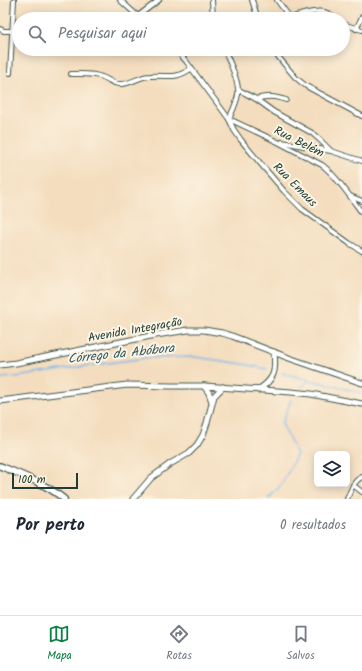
<!DOCTYPE html>
<html lang="pt">
<head>
<meta charset="utf-8">
<style>
	:root { --surface:#fff; --page:#f2f2f3; --text:#1f2937; --muted:#747a83; --line:#e0e1e3; --accent:#0b8043 }
	body { margin:0; font-family:Kalam,sans-serif; background:var(--page); color:var(--text) }
	.controls { position:absolute; right:12px; bottom:12px; display:grid; overflow:hidden; border-radius:6px; box-shadow:0 2px 10px #0003 }
	.controls button { width:36px; height:36px; display:grid; place-items:center; padding:0; border:0; border-bottom:1px solid var(--line); background:var(--surface); color:var(--text); font:20px sans-serif }
	.scale { position:absolute; left:12px; bottom:10px; width:66px; box-sizing:border-box; padding-left:4px; border:2px solid #1f3d34; border-top:0; font-size:11px; line-height:14px; white-space:nowrap; color:#1f3d34; -webkit-text-stroke:3px #fcf5e5; paint-order:stroke }
	.list { margin:0; padding:0; list-style:none }
	h2 { display:flex; justify-content:space-between; align-items:center; height:52px; margin:0; padding:0 16px; font-size:17px }
	h2 small { font-size:13px; font-weight:400; color:var(--muted) }
	.icon { flex:none; width:22px; height:22px; fill:none; stroke:currentColor; stroke-width:2; stroke-linecap:round; stroke-linejoin:round }
	.map { position:relative; flex:none; width:362px; height:499px; overflow:hidden }
	.search { position:absolute; background:var(--surface); box-shadow:0 2px 10px #0003; left:12px; right:12px; top:12px; height:44px; display:flex; align-items:center; gap:10px; box-sizing:border-box; padding:0 14px; border-radius:22px; color:var(--muted); font-size:15px }
	.sheet { height:116px; background:var(--surface) }
	nav { display:flex; justify-content:space-around; align-items:center; box-sizing:border-box; height:56px; border-top:1px solid var(--line); background:var(--surface); font-size:11px; color:var(--muted) }
	nav a { display:grid; justify-items:center; gap:2px }
	nav .on { color:var(--accent) }
	.map>svg:first-child { display:block }
</style>
</head>
<body>
<div class="map">
<svg width="362" height="499" viewBox="0 0 362 499">
	<rect width="100%" height="100%" fill="#fcf5e5"/>
	<filter id="ink" filterUnits="userSpaceOnUse"><feTurbulence type="fractalNoise" baseFrequency=".025" numOctaves="2"/><feDisplacementMap in="SourceGraphic" scale="8" xChannelSelector="R" yChannelSelector="G"/><feConvolveMatrix kernelMatrix="1 2 1 2 8 2 1 2 1" color-interpolation-filters="sRGB"/></filter>
	<filter id="wash" filterUnits="userSpaceOnUse"><feTurbulence type="fractalNoise" baseFrequency=".012" numOctaves="4" result="noise"/><feDisplacementMap in="SourceGraphic" scale="16" xChannelSelector="R" yChannelSelector="G"/><feGaussianBlur stdDeviation="0.9" result="paint"/><feColorMatrix in="noise" values="0 0 0 0 0 0 0 0 0 0 0 0 0 0 0 0 0 1.4 0 .05"/><feComposite in="paint" operator="in"/></filter>
	<g filter="url(#wash)">
		<rect width="100%" height="100%" fill="#f4ddbe"/>
		<g fill="none" stroke-linecap="round" stroke-linejoin="round">
			<g stroke="#75b6e9" stroke-width="1.5">
				<polyline points="282,373 309,380"/>
				<polyline points="0,378 16,377 86,366 146,358 195,357 243,364 267,369"/>
				<polyline points="302,387 310,380 362,393"/>
				<polyline points="268,499 282,484 297,454 282,424 291,400"/>
			</g>
		</g>
	</g>
	<g filter="url(#ink)">
		<g fill="none" stroke-linecap="round" stroke-linejoin="round">
			<defs>
				<g id="minor">
					<polyline points="120,0 141,19"/>
					<polyline points="212,0 213,19"/>
					<polyline points="252,0 258,19"/>
					<polyline points="277,0 291,19"/>
					<polyline points="138,16 159,0"/>
					<path d="M289 19C298 15 315 10 324 12 328 13 332 16 335 19"/>
					<polyline points="343,24 362,30"/>
					<polyline points="0,29 4,31 12,31"/>
					<polyline points="356,29 362,17"/>
					<polyline points="175,49 186,61 229,119 234,130 241,140 260,163 284,191 302,209 349,243 362,251"/>
					<path d="M224 49C229 61 237 76 238 89 240 97 232 112 229 119"/>
					<polyline points="272,49 285,65 296,78 306,86 362,116"/>
					<polyline points="10,73 14,0"/>
					<path d="M71 74C82 74 93 73 102 77 108 79 113 84 120 84 130 85 139 76 150 76 169 74 173 81 192 68"/>
					<polyline points="239,90 256,99 274,112 312,133 320,140 331,151"/>
					<path d="M256 99C268 96 274 96 286 100"/>
					<path d="M229 119 278 142 322 165C336 175 352 199 362 213"/>
					<polyline points="282,142 331,151 362,161"/>
					<polyline points="350,196 362,201"/>
					<polyline points="353,485 362,492"/>
					<path d="M347 499C351 490 353 481 362 477"/>
				</g>
				<g id="tertiary">
					<polyline points="0,365 16,363 156,335 188,330 204,330 222,333 232,336 289,358 362,383"/>
					<polyline points="204,386 209,393 212,402"/>
					<path d="M258 390C275 379 276 371 274 352"/>
					<polyline points="0,401 127,385 171,386 204,386 291,392 311,394 362,404"/>
					<polyline points="133,499 151,478 170,464 189,453 197,445 203,435 207,423 214,396 223,387"/>
				</g>
				<path id="secondary" d="M0 466C22 475 46 484 64 499"/>
			</defs>
			<use href="#minor" stroke="#3f5549" stroke-width="6"/>
			<use href="#tertiary" stroke="#3f5549" stroke-width="7"/>
			<use href="#secondary" stroke="#3f5549" stroke-width="8"/>
			<use href="#minor" stroke="#fff" stroke-width="4"/>
			<use href="#tertiary" stroke="#fff" stroke-width="5"/>
			<use href="#secondary" stroke="#fff" stroke-width="5.5"/>
		</g>
	</g>
	<g text-anchor="middle" dominant-baseline="central" stroke-width="4" stroke-linejoin="round" paint-order="stroke">
		<g font-size="12" fill="#1f3d34" stroke="#fcf5e5">
			<text transform="translate(299 142) rotate(27)">Rua Belém</text>
			<text transform="translate(295 185) rotate(45)">Rua Emaus</text>
			<text transform="translate(135 330) rotate(-10)">Avenida Integração</text>
		</g>
		<g font-size="13" font-style="italic" fill="#345b61" stroke="#fcf5e5">
			<text transform="translate(121 354) rotate(-6)">Córrego da Abóbora</text>
		</g>
	</g>
</svg>
<div class="controls">
<button><svg class="icon" aria-label="layers" viewBox="0 0 24 24"><path d="M12 4l9 5-9 5-9-5zM3 14l9 5 9-5"/></svg></button>
</div>
<div class="scale">100 m</div>
<div class="search"><svg class="icon" aria-label="search" viewBox="0 0 24 24"><circle cx="10" cy="10" r="6"/><path d="M15 15l6 6"/></svg>Pesquisar aqui</div>
</div>
<section class="sheet">
<h2>Por perto<small>0 resultados</small></h2>
<ul class="list">
</ul>
</section>
<nav>
<a class="on"><svg class="icon" aria-label="map" viewBox="0 0 24 24"><path d="M3 6l6-2 6 2 6-2v14l-6 2-6-2-6 2zM9 4v14M15 6v14"/></svg>Mapa</a>
<a><svg class="icon" aria-label="directions" viewBox="0 0 24 24"><path d="M12 3l9 9-9 9-9-9zM9 14v-3h6M13 9l2 2-2 2"/></svg>Rotas</a>
<a><svg class="icon" aria-label="saved" viewBox="0 0 24 24"><path d="M7 4h10v16l-5-4-5 4z"/></svg>Salvos</a>
</nav>
</body>
</html>
